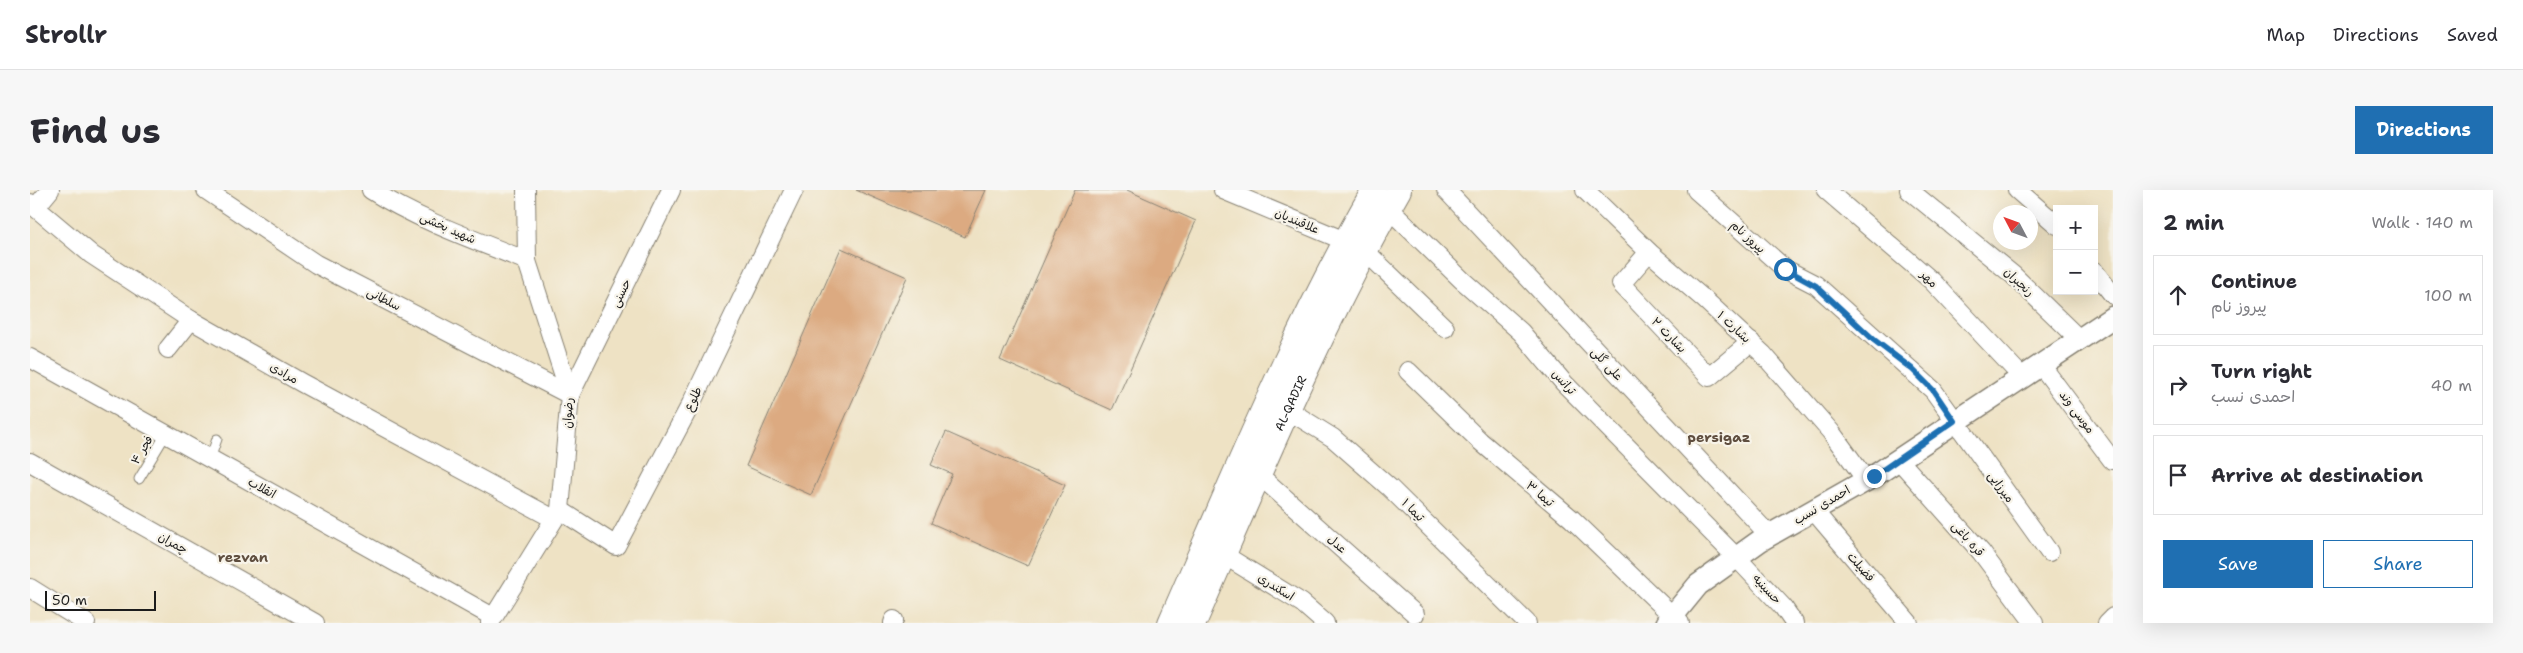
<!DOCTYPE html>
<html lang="en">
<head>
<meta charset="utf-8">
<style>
	:root { --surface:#fff; --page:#f7f7f7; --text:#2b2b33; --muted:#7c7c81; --line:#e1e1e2; --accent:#1f6fb2 }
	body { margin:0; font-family:"Shantell Sans","Playpen Sans Arabic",sans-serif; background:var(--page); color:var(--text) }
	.controls { position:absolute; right:15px; top:15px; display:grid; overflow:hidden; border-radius:0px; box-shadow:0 5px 20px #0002 }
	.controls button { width:45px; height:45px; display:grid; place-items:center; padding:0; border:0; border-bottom:1px solid var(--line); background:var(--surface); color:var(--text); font:25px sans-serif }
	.compass { position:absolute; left:1963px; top:15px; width:45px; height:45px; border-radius:50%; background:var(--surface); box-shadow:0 5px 20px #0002; rotate:311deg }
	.scale { position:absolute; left:15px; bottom:12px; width:111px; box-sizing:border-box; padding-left:5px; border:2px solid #1c1c1c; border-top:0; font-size:14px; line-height:18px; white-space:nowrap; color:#1c1c1c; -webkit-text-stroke:4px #f7f3e8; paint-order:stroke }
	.stop { position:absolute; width:15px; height:15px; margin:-11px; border:4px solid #1f6fb2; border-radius:50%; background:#fff }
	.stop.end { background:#1f6fb2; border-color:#fff; box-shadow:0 1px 5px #0008 }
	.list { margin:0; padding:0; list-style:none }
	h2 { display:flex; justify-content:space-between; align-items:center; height:65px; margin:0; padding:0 20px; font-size:21px }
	h2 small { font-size:16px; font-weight:400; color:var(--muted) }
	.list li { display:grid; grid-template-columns:32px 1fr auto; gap:15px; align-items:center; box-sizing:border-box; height:80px; margin:0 10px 10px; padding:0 10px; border:1px solid var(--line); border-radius:0px }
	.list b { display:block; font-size:19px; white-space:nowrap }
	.list p { margin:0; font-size:16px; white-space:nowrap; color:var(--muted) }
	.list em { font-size:16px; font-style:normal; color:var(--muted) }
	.actions { display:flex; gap:10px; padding:15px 20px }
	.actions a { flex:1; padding:11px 0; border:1px solid var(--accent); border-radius:0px; text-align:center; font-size:18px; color:var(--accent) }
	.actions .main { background:var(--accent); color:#fff }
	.icon { flex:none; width:28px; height:28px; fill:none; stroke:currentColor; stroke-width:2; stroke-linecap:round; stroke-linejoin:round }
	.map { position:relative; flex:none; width:2083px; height:433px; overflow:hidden; border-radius:0px }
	header { display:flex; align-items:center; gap:30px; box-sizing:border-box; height:70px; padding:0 25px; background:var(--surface); border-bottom:1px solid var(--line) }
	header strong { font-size:24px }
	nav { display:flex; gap:28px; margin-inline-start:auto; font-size:18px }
	.intro { display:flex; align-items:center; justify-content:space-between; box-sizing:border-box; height:120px; padding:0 30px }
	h1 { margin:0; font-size:35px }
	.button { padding:12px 22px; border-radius:0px; background:var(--accent); color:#fff; font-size:18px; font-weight:700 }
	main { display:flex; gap:30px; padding:0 30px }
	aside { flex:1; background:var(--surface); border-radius:0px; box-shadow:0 5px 20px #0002 }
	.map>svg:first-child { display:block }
</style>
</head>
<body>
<header>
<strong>Strollr</strong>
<nav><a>Map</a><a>Directions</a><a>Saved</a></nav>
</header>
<div class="intro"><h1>Find us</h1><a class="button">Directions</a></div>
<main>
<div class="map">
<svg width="2083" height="433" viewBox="0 0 2083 433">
	<rect width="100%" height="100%" fill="#f7f3e8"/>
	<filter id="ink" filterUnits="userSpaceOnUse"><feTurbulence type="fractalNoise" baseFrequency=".02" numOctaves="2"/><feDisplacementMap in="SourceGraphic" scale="10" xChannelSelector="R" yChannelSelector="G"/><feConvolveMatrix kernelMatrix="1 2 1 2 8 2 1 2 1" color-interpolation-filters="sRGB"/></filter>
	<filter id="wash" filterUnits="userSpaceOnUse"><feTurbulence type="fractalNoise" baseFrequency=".0096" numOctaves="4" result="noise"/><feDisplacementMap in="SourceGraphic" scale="20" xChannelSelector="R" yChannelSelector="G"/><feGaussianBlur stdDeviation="1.12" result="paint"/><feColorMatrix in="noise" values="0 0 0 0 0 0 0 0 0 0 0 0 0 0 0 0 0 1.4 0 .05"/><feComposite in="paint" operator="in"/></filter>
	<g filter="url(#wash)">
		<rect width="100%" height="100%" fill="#eee2c4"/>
		<g id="blocks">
			<g fill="#dcaa81">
				<polygon points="826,0 956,0 935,47"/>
				<polygon points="1045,0 1097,0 1166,31 1082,220 970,170"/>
				<polygon points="811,58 877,87 781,305 716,276"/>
				<polygon points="916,242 1035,295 998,376 901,333 922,284 901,275"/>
			</g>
		</g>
	</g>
	<g filter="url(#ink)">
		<use href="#blocks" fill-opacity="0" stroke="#857f70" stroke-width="1"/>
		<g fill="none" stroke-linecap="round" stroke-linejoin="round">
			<defs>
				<g id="service">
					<polyline points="180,269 187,249"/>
					<polyline points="109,289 136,244"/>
				</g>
				<g id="minor">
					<polyline points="176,0 286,74 540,205 641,0"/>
					<path d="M341 0C388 30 445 50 497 71"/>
					<polyline points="1193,0 1315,51"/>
					<polyline points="1416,0 1740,346"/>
					<polyline points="1555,0 1619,62 1675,110 1733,164 1801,242 1836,290"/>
					<polyline points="1666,0 1755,79 1786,95 1903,200 2019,362"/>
					<polyline points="1796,0 1902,91 1992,187"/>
					<polyline points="1879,0 1983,85 2050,150"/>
					<polyline points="1987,0 2027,35"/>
					<polyline points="0,13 62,65 161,130 272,193 524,329"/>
					<polyline points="6,17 20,0"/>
					<polyline points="1358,18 1432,90 1491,142 1534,193 1707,368 1753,417 1764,433"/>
					<polyline points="1334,60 1415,138"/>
					<polyline points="1619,62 1591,94 1679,187 1721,152"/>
					<polyline points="2064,81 2083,105"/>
					<polyline points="138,159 161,130"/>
					<polyline points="0,168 463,427"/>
					<polyline points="2011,175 2082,270"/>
					<polyline points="1378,181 1450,251 1542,329 1650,433"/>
					<polyline points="1258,220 1303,248 1360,298 1497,433"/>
					<polyline points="1868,269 1951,362 2004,433"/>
					<polyline points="0,272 285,433"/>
					<polyline points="1229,285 1385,424"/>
					<polyline points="530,320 586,356 661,214 764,0"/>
					<polyline points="1784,321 1879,433"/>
					<polyline points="1194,365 1272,413 1295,433"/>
					<polyline points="0,398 56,433"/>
					<polyline points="460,433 530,320 540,205 497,71 496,0"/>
					<polyline points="863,433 864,430"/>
					<polyline points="2077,433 2083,427"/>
				</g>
				<polyline id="tertiary" points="1637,433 1668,395 1731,350 1844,286 2083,127"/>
				<g id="secondary">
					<path d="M1140 433C1204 287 1264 138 1344 0"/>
					<path id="s1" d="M1164 433C1228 287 1289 139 1369 0"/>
				</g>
			</defs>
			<use href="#service" stroke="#857f70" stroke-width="11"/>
			<use href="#minor" stroke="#857f70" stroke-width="20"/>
			<use href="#tertiary" stroke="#857f70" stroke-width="24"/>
			<use href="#secondary" stroke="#857f70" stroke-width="26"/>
			<use href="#service" stroke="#fff" stroke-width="9"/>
			<use href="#minor" stroke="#fff" stroke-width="18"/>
			<use href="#tertiary" stroke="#fff" stroke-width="21"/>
			<use href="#secondary" stroke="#fff" stroke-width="24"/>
		</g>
	</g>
	<g fill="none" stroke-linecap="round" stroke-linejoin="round" filter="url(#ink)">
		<polyline stroke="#1f6fb2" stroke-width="6" points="1755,79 1786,96 1844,150 1882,179 1903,200 1924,231 1844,286"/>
	</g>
	<g text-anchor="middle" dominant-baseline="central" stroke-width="4.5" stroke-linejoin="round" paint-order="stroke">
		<g font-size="12" fill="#1c1c1c" stroke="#f7f3e8">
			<text transform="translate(1267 31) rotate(23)">علاقبندیان</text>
			<text transform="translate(418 38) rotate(24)">شهید بخشی</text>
			<text transform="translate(1718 47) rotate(42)">پیروز نام</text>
			<text transform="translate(1899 89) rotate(44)">مهر</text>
			<text transform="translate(1989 92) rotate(43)">رنجبران</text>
			<text transform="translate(591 103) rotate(-64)">حسنی</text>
			<text transform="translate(354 109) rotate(27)">سلطانی</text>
			<text transform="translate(1704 137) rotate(43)">بشارت ۱</text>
			<text transform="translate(1639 145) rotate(46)">بشارت ۲</text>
			<text transform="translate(1577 174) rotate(47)">علی گلی</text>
			<text transform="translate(254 183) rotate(30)">مرادی</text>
			<text transform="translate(1534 192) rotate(48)">ترانس</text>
			<text transform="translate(663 209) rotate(-64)">طلوع</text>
			<text stroke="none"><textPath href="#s1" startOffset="240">AL-QADIR</textPath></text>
			<text transform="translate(2047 222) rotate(53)">موسی وند</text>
			<text transform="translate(538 223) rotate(-87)">رضوان</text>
			<text transform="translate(112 260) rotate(-59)">فجر ۴</text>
			<text transform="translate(1971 297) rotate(54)">میرزایی</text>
			<text transform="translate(232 298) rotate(29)">انقلاب</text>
			<text transform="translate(1510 304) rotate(40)">تیما ۳</text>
			<text transform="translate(1792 315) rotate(-31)">احمدی نسب</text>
			<text transform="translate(1383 320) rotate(45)">تیما ۱</text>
			<text transform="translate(1938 349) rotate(49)">قره باغی</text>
			<text transform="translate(143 353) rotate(29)">چمران</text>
			<text transform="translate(1307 354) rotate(42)">عدل</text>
			<text transform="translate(1831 377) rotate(49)">فضیلت</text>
			<text transform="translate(1246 397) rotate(32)">اسکندری</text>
			<text transform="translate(1737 399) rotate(47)">حسینیه</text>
		</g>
		<g font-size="14" font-weight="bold" fill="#5f4e3f" stroke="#f7f3e8">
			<text x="1689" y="247">persigaz</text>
			<text x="213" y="367">rezvan</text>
		</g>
	</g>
</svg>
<div class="controls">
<button>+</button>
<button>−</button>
</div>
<svg class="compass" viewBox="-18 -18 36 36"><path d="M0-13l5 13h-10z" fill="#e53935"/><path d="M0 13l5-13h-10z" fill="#7c7c81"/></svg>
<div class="scale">50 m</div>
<div class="stop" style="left:1755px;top:79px"></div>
<div class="stop end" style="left:1844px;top:286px"></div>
</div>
<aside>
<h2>2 min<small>Walk · 140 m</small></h2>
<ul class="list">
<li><svg class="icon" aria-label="ahead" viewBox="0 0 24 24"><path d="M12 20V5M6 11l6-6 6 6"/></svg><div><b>Continue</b><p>پیروز نام</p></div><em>100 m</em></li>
<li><svg class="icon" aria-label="right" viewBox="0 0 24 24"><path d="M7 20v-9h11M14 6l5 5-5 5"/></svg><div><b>Turn right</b><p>احمدی نسب</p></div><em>40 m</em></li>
<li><svg class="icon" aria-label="arrive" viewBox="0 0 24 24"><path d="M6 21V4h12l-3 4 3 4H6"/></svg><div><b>Arrive at destination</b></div></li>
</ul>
<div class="actions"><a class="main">Save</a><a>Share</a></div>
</aside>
</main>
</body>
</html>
